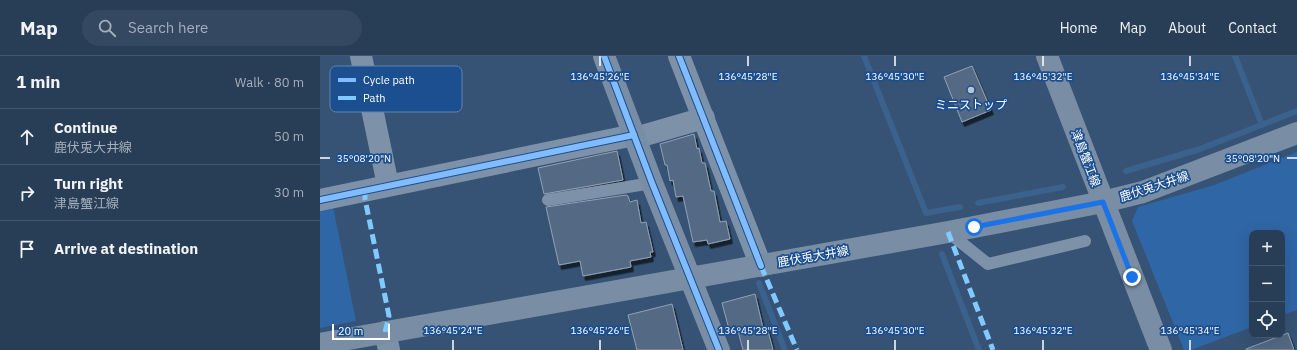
<!DOCTYPE html>
<html lang="en">
<head>
<meta charset="utf-8">
<style>
	:root { --surface:#283e57; --page:#344961; --text:#f1f3f6; --muted:#a5aeba; --line:#44576d }
	body { margin:0; font-family:"IBM Plex Sans","Noto Sans JP",sans-serif; background:var(--page); color:var(--text) }
	.controls { position:absolute; right:12px; bottom:12px; display:grid; overflow:hidden; border-radius:8px; box-shadow:0 4px 16px #0002 }
	.controls button { width:36px; height:36px; display:grid; place-items:center; padding:0; border:0; border-bottom:1px solid var(--line); background:var(--surface); color:var(--text); font:20px sans-serif }
	.scale { position:absolute; left:12px; bottom:10px; width:58px; box-sizing:border-box; padding-left:4px; border:2px solid #fff; border-top:0; font-size:11px; line-height:14px; white-space:nowrap; color:#fff; -webkit-text-stroke:3px #1b4f8f; paint-order:stroke }
	.stop { position:absolute; width:12px; height:12px; margin:-9px; border:3px solid #1a73e8; border-radius:50%; background:#fff }
	.stop.end { background:#1a73e8; border-color:#fff; box-shadow:0 1px 4px #0008 }
	.list { margin:0; padding:0; list-style:none }
	h2 { display:flex; justify-content:space-between; align-items:center; height:52px; margin:0; padding:0 16px; font-size:17px }
	h2 small { font-size:13px; font-weight:400; color:var(--muted) }
	.list li { display:grid; grid-template-columns:26px 1fr auto; gap:12px; align-items:center; box-sizing:border-box; height:56px; padding:0 16px; border-top:1px solid var(--line) }
	.list b { display:block; font-size:15px; white-space:nowrap }
	.list p { margin:0; font-size:13px; white-space:nowrap; color:var(--muted) }
	.list em { font-size:13px; font-style:normal; color:var(--muted) }
	.icon { flex:none; width:22px; height:22px; fill:none; stroke:currentColor; stroke-width:2; stroke-linecap:round; stroke-linejoin:round }
	.map { position:relative; flex:none; width:977px; height:294px; overflow:hidden }
	header { display:flex; align-items:center; gap:24px; box-sizing:border-box; height:56px; padding:0 20px; background:var(--surface); border-bottom:1px solid var(--line) }
	header strong { font-size:19px }
	nav { display:flex; gap:22px; margin-inline-start:auto; font-size:14px }
	.search { width:280px; height:36px; background:var(--page); display:flex; align-items:center; gap:10px; box-sizing:border-box; padding:0 14px; border-radius:22px; color:var(--muted); font-size:15px }
	main { display:flex }
	aside { flex:1; background:var(--surface) }
	.map>svg:first-child { display:block }
</style>
</head>
<body>
<header>
<strong>Map</strong>
<div class="search"><svg class="icon" aria-label="search" viewBox="0 0 24 24"><circle cx="10" cy="10" r="6"/><path d="M15 15l6 6"/></svg>Search here</div>
<nav><a>Home</a><a>Map</a><a>About</a><a>Contact</a></nav>
</header>
<main>
<aside>
<h2>1 min<small>Walk · 80 m</small></h2>
<ul class="list">
<li><svg class="icon" aria-label="ahead" viewBox="0 0 24 24"><path d="M12 20V5M6 11l6-6 6 6"/></svg><div><b>Continue</b><p>鹿伏兎大井線</p></div><em>50 m</em></li>
<li><svg class="icon" aria-label="right" viewBox="0 0 24 24"><path d="M7 20v-9h11M14 6l5 5-5 5"/></svg><div><b>Turn right</b><p>津島蟹江線</p></div><em>30 m</em></li>
<li><svg class="icon" aria-label="arrive" viewBox="0 0 24 24"><path d="M6 21V4h12l-3 4 3 4H6"/></svg><div><b>Arrive at destination</b></div></li>
</ul>
</aside>
<div class="map">
<svg width="977" height="294" viewBox="0 0 977 294">
	<defs>
		<filter id="shadow"><feDropShadow dx="2.5" dy="4.5" stdDeviation="0" flood-color="#0009"/></filter>
	</defs>
	<rect width="100%" height="100%" fill="#365274"/>
	<g fill="#2f66a5">
		<polygon points="977,96 977,254 962,259 962,177 932,177 932,271 871,294 864,294 812,165 818,151 894,129"/>
		<polygon points="12,145 36,265 0,272 0,148"/>
	</g>
	<g fill="none" stroke-linecap="round" stroke-linejoin="round">
		<g stroke="#3b618d" stroke-width="6">
			<polyline points="544,0 606,157 640,151"/>
			<polyline points="915,0 942,69"/>
			<polyline points="806,115 880,93 977,55"/>
			<polyline points="658,147 743,131"/>
			<polyline points="622,198 659,294"/>
			<polyline points="439,227 465,294"/>
		</g>
	</g>
	<g fill="#526984" stroke="#92a2b6" filter="url(#shadow)">
		<polygon points="652,10 671,54 642,66 624,21"/>
		<polygon points="374,78 377,93 379,92 382,107 385,107 391,135 394,135 400,166 406,165 410,183 388,188 387,184 373,186 363,140 356,141 353,124 350,125 347,109 345,109 340,88"/>
		<polygon points="297,95 303,124 224,138 218,112"/>
		<polygon points="306,139 308,140 310,146 317,144 321,167 326,166 333,196 330,196 331,201 310,205 311,211 263,220 260,205 239,209 226,151"/>
		<polygon points="435,238 443,272 447,271 453,294 423,294 417,271 409,273 402,247"/>
		<polygon points="352,248 363,294 317,294 308,259"/>
		<polygon points="968,277 974,294 926,294 926,293"/>
	</g>
	<g fill="none" stroke-linecap="round" stroke-linejoin="round">
		<g stroke="#7d92a8" stroke-width="12">
			<polyline points="228,144 332,127"/>
			<polyline points="628,176 668,208 765,185"/>
		</g>
		<g stroke="#7d92a8" stroke-width="22">
			<polyline points="41,0 68,129"/>
			<polyline points="359,0 441,210"/>
			<polyline points="315,82 384,62"/>
			<polyline points="0,144 314,79"/>
			<polyline points="65,276 69,294"/>
		</g>
		<g stroke="#798da4" stroke-width="22">
			<polyline points="284,0 332,127 399,294"/>
			<polyline points="727,0 841,294"/>
			<polyline points="0,288 628,176 783,146 823,136 977,77"/>
		</g>
		<g stroke="#80caff" stroke-width="5" stroke-dasharray="10 5" stroke-linecap="butt">
			<polyline points="45,134 45,143 69,260 65,276"/>
			<polyline points="628,176 673,294"/>
			<polyline points="441,210 477,294"/>
		</g>
		<defs>
			<g id="cycleway">
				<polyline points="284,0 332,127 399,294"/>
				<polyline points="359,0 441,210"/>
				<polyline points="0,144 314,79"/>
			</g>
		</defs>
		<use href="#cycleway" stroke="#1b4f8f" stroke-width="8"/>
		<use href="#cycleway" stroke="#80bcff" stroke-width="6"/>
	</g>
	<g fill="none" stroke-linecap="round" stroke-linejoin="round">
		<polyline stroke="#1a73e8" stroke-width="5" points="654,171 783,146 812,221"/>
	</g>
	<path fill="none" stroke="#fff" stroke-width="1.5" d="M280 0V10M428 0V10M575 0V10M723 0V10M870 0V10M0 102H10M967 102H977M133 284V294M280 284V294M428 284V294M575 284V294M723 284V294M870 284V294"/>
	<circle fill="#b9c2ce" stroke="#1b4f8f" stroke-width="1.5" cx="651" cy="34" r="4"/>
	<g text-anchor="middle" dominant-baseline="central" stroke-width="3.5" stroke-linejoin="round" paint-order="stroke">
		<g font-size="12" fill="#fff" stroke="#1b4f8f">
			<text x="651" y="48">ミニストップ</text>
		</g>
		<g font-size="12" fill="#fff" stroke="#1b4f8f">
			<text transform="translate(766 102) rotate(69)">津島蟹江線</text>
			<text transform="translate(834 130) rotate(-18)">鹿伏兎大井線</text>
			<text transform="translate(493 200) rotate(-10)">鹿伏兎大井線</text>
		</g>
	</g>
	<rect x="10" y="10" width="132" height="46" rx="6" fill="#1b4f8f" stroke="#5f84b1" stroke-width="1"/>
	<rect x="18" y="22" width="18" height="4" fill="#80bcff"/>
	<rect x="18" y="40" width="18" height="4" fill="#80caff"/>
	<g font-size="11" fill="#fff">
		<text x="43" y="28">Cycle path</text>
		<text x="43" y="46">Path</text>
	</g>
	<g font-size="10" text-anchor="middle" fill="#fff" stroke="#1b4f8f" stroke-width="3.5" stroke-linejoin="round" paint-order="stroke">
		<text x="280" y="24">136°45'26"E</text>
		<text x="428" y="24">136°45'28"E</text>
		<text x="575" y="24">136°45'30"E</text>
		<text x="723" y="24">136°45'32"E</text>
		<text x="870" y="24">136°45'34"E</text>
		<text x="44" y="106">35°08'20"N</text>
		<text x="933" y="106">35°08'20"N</text>
		<text x="133" y="278">136°45'24"E</text>
		<text x="280" y="278">136°45'26"E</text>
		<text x="428" y="278">136°45'28"E</text>
		<text x="575" y="278">136°45'30"E</text>
		<text x="723" y="278">136°45'32"E</text>
		<text x="870" y="278">136°45'34"E</text>
	</g>
</svg>
<div class="controls">
<button>+</button>
<button>−</button>
<button><svg class="icon" aria-label="locate" viewBox="0 0 24 24"><circle cx="12" cy="12" r="6"/><path d="M12 2v4M12 18v4M2 12h4M18 12h4"/></svg></button>
</div>
<div class="scale">20 m</div>
<div class="stop" style="left:654px;top:171px"></div>
<div class="stop end" style="left:812px;top:221px"></div>
</div>
</main>
</body>
</html>
